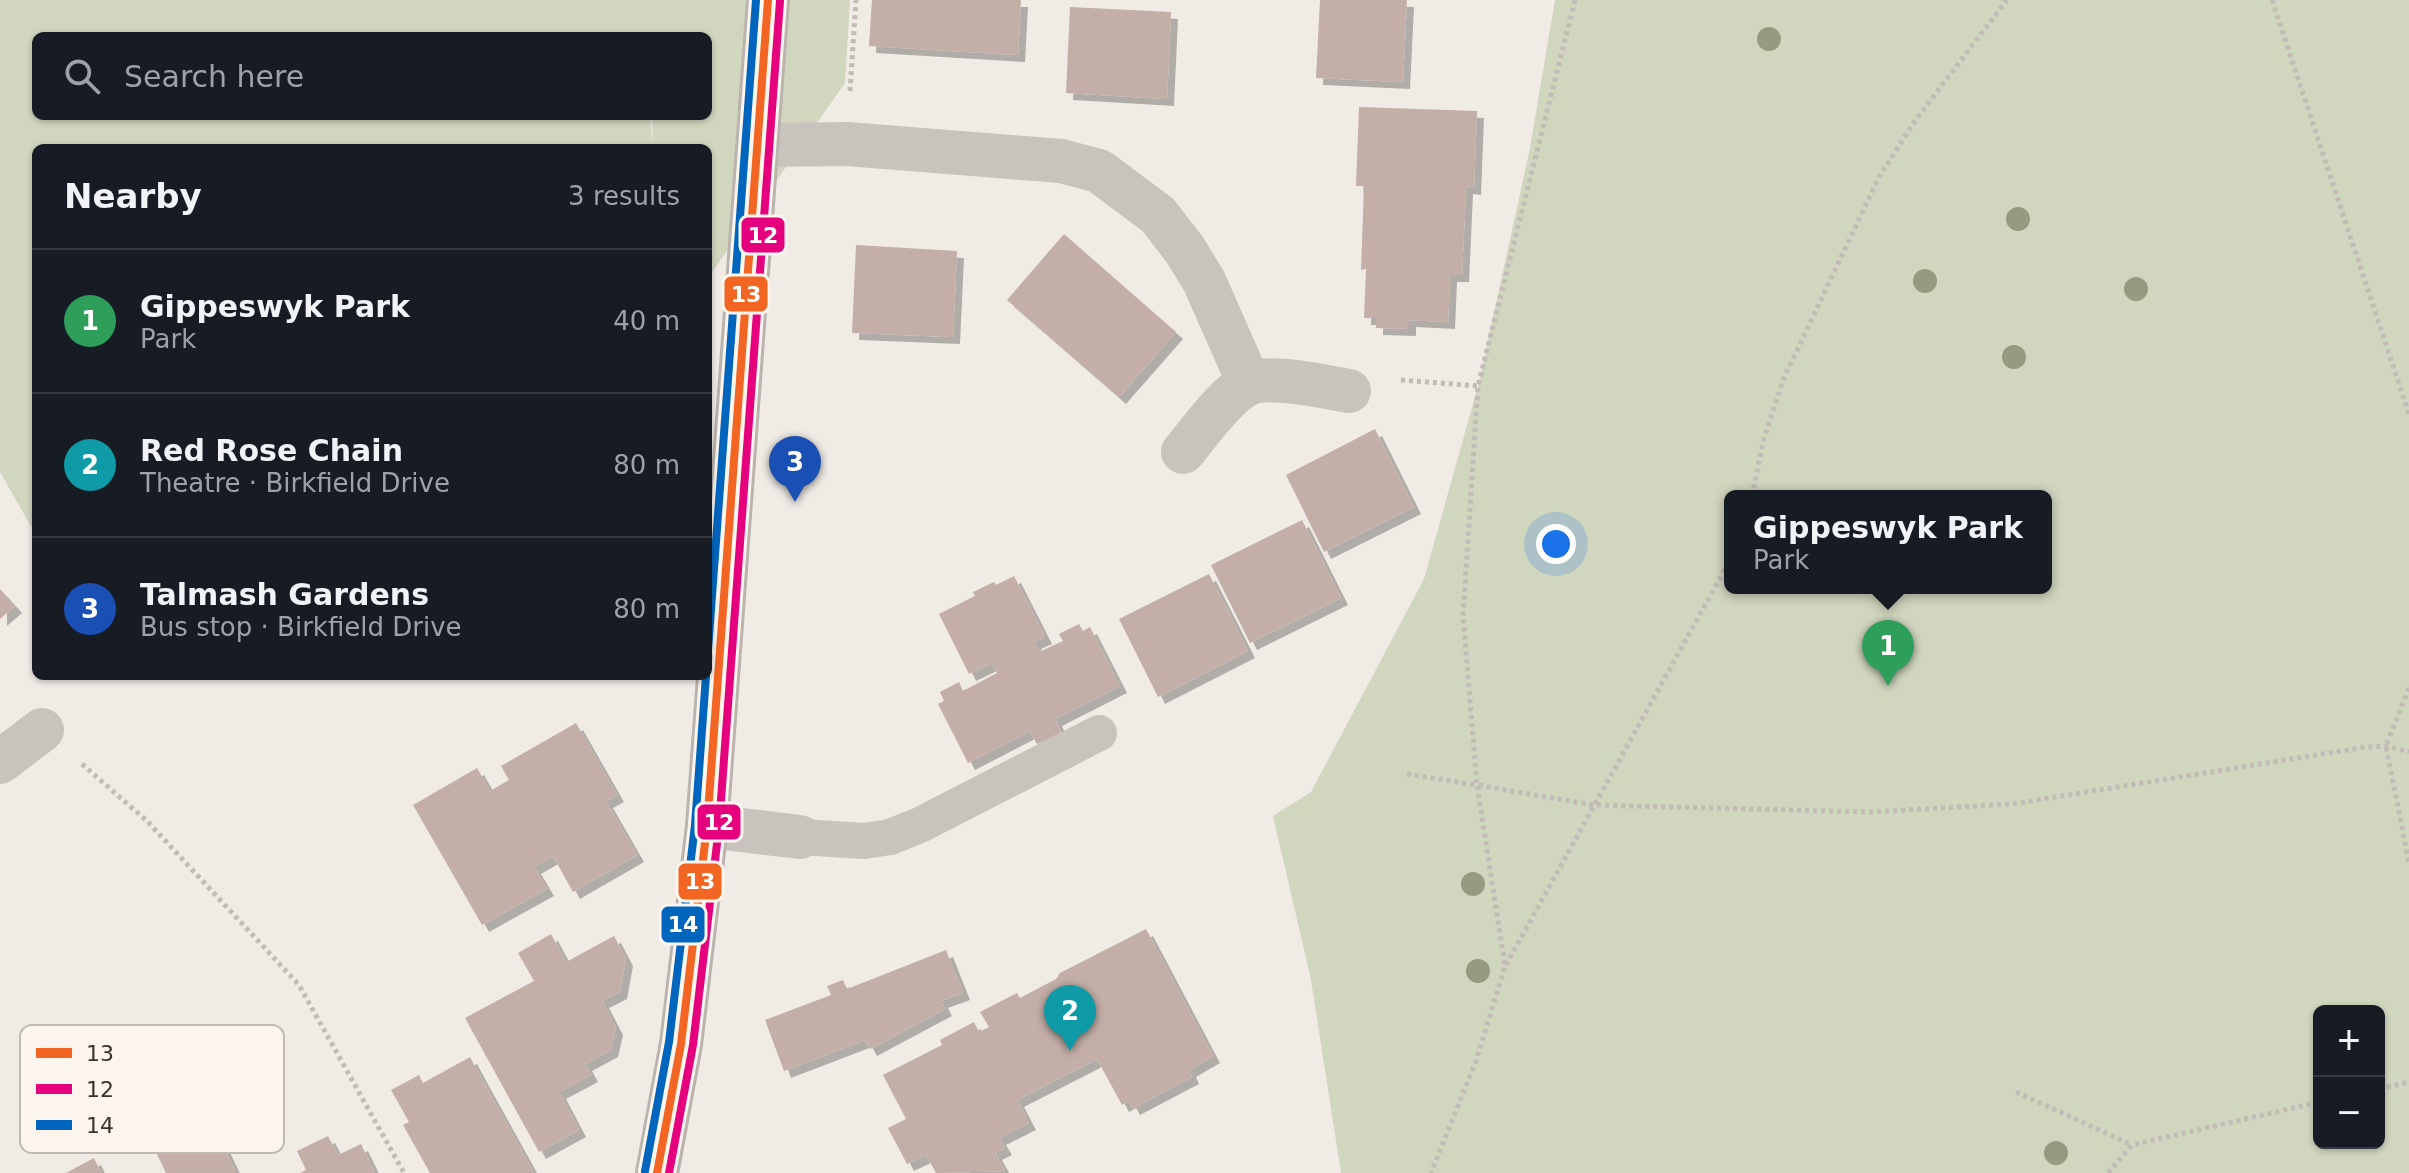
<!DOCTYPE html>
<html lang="en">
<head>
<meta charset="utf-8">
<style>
	:root { --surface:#171b24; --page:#242831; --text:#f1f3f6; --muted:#9ea1a6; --line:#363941; --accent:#7a716c }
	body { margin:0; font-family:"DejaVu Sans",sans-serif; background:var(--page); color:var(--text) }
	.controls { position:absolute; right:24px; bottom:24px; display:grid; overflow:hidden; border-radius:12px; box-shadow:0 2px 6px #0004 }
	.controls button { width:72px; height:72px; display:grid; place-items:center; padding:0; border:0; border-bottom:2px solid var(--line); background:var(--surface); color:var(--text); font:40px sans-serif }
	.you { position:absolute; left:1556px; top:544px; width:28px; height:28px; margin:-20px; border:6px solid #fff; border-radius:50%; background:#1a73e8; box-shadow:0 0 0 12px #1a73e833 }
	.badge { display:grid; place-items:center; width:52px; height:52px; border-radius:50%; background:var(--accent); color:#fff; font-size:26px; font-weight:700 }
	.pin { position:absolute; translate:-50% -66px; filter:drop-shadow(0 2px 4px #0008) }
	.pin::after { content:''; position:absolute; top:42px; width:28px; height:24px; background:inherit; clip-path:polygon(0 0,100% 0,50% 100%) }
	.popup { position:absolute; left:1724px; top:490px; width:328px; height:104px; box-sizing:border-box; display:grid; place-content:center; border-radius:12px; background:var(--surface); filter:drop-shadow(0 2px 6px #0005); font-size:26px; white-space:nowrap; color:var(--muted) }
	.popup b { font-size:30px; color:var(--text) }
	.popup::after { content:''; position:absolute; left:50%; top:100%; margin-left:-16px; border:16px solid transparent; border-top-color:var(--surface) }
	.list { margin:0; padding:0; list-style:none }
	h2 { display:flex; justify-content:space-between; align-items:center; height:104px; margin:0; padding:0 32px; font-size:34px }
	h2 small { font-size:26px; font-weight:400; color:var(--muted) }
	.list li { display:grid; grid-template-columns:52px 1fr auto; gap:24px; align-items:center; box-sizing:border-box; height:144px; padding:0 32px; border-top:2px solid var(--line) }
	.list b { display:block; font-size:30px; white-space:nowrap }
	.list p { margin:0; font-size:26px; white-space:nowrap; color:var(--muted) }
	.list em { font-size:26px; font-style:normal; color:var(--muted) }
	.icon { flex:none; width:44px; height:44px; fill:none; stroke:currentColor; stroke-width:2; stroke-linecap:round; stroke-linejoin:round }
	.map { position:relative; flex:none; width:2409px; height:1173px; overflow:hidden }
	.search { position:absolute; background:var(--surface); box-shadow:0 2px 6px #0004; left:32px; top:32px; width:680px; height:88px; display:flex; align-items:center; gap:20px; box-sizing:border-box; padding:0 28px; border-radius:12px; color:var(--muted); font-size:30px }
	.panel { position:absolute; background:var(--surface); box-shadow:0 2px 6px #0004; left:32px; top:144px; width:680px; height:536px; border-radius:12px }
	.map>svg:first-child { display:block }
</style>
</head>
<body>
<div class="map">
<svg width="2409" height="1173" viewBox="0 0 2409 1173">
	<defs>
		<filter id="shadow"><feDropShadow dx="7" dy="7" stdDeviation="0" flood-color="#0004"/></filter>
	</defs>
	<rect width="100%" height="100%" fill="#f0ebe5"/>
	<g fill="#d1d6bf" fill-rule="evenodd">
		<path d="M0 0H850L845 83 708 278V148H36V535L0 472ZM36 36H708V116H652L653 145 650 116H36Z"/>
		<path d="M1555 0H2409V1173H1341L1311 980 1273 816 1311 792 1424 579 1478 386 1530 148ZM1730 496H2046V588H1730ZM2379 1011V1143H2319V1011Z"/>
	</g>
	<g fill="#c3afa7" filter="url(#shadow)">
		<polygon points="872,0 1021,0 1018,55 869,46"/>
		<polygon points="1320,0 1407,0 1403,82 1316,78"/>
		<polygon points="1070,7 1171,12 1167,99 1066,93"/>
		<polygon points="1359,107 1477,111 1474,188 1466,187 1462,275 1450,275 1448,322 1409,320 1409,329 1376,328 1376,318 1364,318 1366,269 1361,270 1364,186 1356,186"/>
		<polygon points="1064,234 1176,332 1119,397 1007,300"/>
		<polygon points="856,245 957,251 953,337 852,333"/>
		<polygon points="1375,429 1414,507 1324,552 1286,475"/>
		<polygon points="1302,520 1341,598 1250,643 1211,565"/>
		<polygon points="1209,574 1248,651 1158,697 1119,619"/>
		<polygon points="1014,576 1045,637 1034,642 1039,652 1063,641 1059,634 1079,624 1083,631 1090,627 1120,686 1055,719 1061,732 1037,744 1030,731 968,763 938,704 944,701 940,692 959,682 963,691 997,673 992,663 969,674 939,614 975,596 973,592 994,582 996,585"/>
		<polygon points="0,589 15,606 0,619"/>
		<polygon points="576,723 617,795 606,801 637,855 573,892 553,856 534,867 547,889 482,925 413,805 477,768 490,791 509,780 501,766"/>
		<polygon points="1146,929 1213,1056 1189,1070 1192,1077 1133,1108 1129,1101 1122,1105 1097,1059 1017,1100 1029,1123 999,1138 1005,1148 995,1153 1005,1171 936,1173 926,1155 907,1164 888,1128 906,1119 883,1075 942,1045 940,1040 974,1022 979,1032 989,1027 980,1012 1017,993 1020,998 1056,979 1060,973"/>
		<polygon points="551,934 566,962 614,936 626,959 620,992 602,1001 616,1028 611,1050 585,1064 591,1075 559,1092 579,1130 539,1152 465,1018 534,981 518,953"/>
		<polygon points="946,950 963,993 941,1001 945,1009 870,1049 865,1040 784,1071 765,1020 831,995 827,986 843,980 847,989"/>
		<polygon points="470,1057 483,1081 534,1173 430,1173 403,1125 409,1122 391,1090 419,1075 423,1083"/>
		<polygon points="204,1105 236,1173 166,1173 147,1133"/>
		<polygon points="328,1136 338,1155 361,1144 375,1173 300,1173 306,1170 297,1151"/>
		<polygon points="94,1158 101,1173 66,1173"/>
	</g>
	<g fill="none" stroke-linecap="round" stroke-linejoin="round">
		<g stroke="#c2bbb6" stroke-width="5" stroke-dasharray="4 4" stroke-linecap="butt">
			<polyline points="1575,0 1478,386 1463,616 1477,785 1594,805 1871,812 2012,804 2366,747 2386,746 2409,752"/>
			<polyline points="2272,0 2409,414"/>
			<polyline points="850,91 856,0"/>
			<polyline points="1401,380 1478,386"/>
			<polyline points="1752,496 1763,442 1783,380 1879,177 1917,118 2007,0"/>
			<polyline points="2409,688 2386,746 2409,863"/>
			<polyline points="82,764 147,821 299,985 404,1173"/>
			<polyline points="1407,774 1477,785 1505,966 1476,1061 1431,1173"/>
			<polyline points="1506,965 1730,560"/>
			<polyline points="2379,1089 2409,1082"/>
			<polyline points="2016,1092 2132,1145"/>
			<polyline points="2108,1173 2132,1145 2319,1102"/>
		</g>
		<polyline stroke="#c9c3be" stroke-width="36" points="800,837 864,841 890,837 920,825 1099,733"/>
		<g stroke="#c9c3be" stroke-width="44">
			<polyline points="758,145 847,144 1061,161 1099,171 1158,215 1185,250 1204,281 1249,383"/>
			<path d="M1183 452C1199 433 1226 394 1248 384 1271 374 1323 387 1349 391"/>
			<polyline points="0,762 42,730"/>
			<polyline points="707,826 800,837"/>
		</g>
		<polyline stroke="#bab3ae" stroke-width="44" points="657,1173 681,1044 707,826 768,0"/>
		<defs>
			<polyline id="bus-1" points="657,1173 681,1044 707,826 768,0"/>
			<polyline id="bus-2" points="669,1173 693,1045 719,827 780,1"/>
			<g id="bus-3">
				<polyline points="708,650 756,0"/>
				<polyline points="645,1171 669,1042 695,825 706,676"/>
			</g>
		</defs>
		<use href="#bus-1" stroke="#fbf5ee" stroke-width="14"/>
		<use href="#bus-2" stroke="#fbf5ee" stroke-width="14"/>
		<use href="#bus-3" stroke="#fbf5ee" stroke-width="14"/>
		<use href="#bus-1" stroke="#f26522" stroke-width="8"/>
		<use href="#bus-2" stroke="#e5007d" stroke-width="8"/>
		<use href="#bus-3" stroke="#0065bd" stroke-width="8"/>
	</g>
	<g fill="#959b80">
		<circle cx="1769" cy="39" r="12"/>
		<circle cx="2018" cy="219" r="12"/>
		<circle cx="1925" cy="281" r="12"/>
		<circle cx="2136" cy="289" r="12"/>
		<circle cx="2014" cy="357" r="12"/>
		<circle cx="1473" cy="884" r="12"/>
		<circle cx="1478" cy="971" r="12"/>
		<circle cx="2056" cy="1153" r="12"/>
	</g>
	<rect x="20" y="1025" width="264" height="128" rx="12" fill="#fbf5ee" stroke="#c1bab4" stroke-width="2"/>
	<rect x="36" y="1048" width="36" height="10" fill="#f26522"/>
	<rect x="36" y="1084" width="36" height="10" fill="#e5007d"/>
	<rect x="36" y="1120" width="36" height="10" fill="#0065bd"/>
	<g font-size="22" fill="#3b302b">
		<text x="86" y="1061">13</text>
		<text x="86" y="1097">12</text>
		<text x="86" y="1133">14</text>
	</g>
	<g stroke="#fbf5ee" stroke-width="3">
		<rect x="740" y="216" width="46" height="38" rx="8" fill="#e5007d"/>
		<rect x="723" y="275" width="46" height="38" rx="8" fill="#f26522"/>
		<rect x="696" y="803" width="46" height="38" rx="8" fill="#e5007d"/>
		<rect x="677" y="862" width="46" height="39" rx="8" fill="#f26522"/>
		<rect x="660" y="905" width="46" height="39" rx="8" fill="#0065bd"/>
	</g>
	<g font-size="22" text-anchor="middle" font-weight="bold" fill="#fff">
		<text x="763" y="243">12</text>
		<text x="746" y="302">13</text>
		<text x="719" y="830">12</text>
		<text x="700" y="889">13</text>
		<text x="683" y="932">14</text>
	</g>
</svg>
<div class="controls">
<button>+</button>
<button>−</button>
</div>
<div class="you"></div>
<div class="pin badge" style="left:1888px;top:686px;background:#2e9e5b">1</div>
<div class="popup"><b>Gippeswyk Park</b>Park</div>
<div class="pin badge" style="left:1070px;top:1051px;background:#0f9aa8">2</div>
<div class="pin badge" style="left:795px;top:502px;background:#1a4fb4">3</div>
<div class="search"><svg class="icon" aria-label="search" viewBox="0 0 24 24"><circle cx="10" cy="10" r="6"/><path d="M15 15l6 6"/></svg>Search here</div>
<section class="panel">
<h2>Nearby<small>3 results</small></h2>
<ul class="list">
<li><span class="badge" style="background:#2e9e5b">1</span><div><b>Gippeswyk Park</b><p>Park</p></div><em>40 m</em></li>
<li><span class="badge" style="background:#0f9aa8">2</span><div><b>Red Rose Chain</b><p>Theatre · Birkfield Drive</p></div><em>80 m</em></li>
<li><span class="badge" style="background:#1a4fb4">3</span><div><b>Talmash Gardens</b><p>Bus stop · Birkfield Drive</p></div><em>80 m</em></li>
</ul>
</section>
</div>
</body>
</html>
